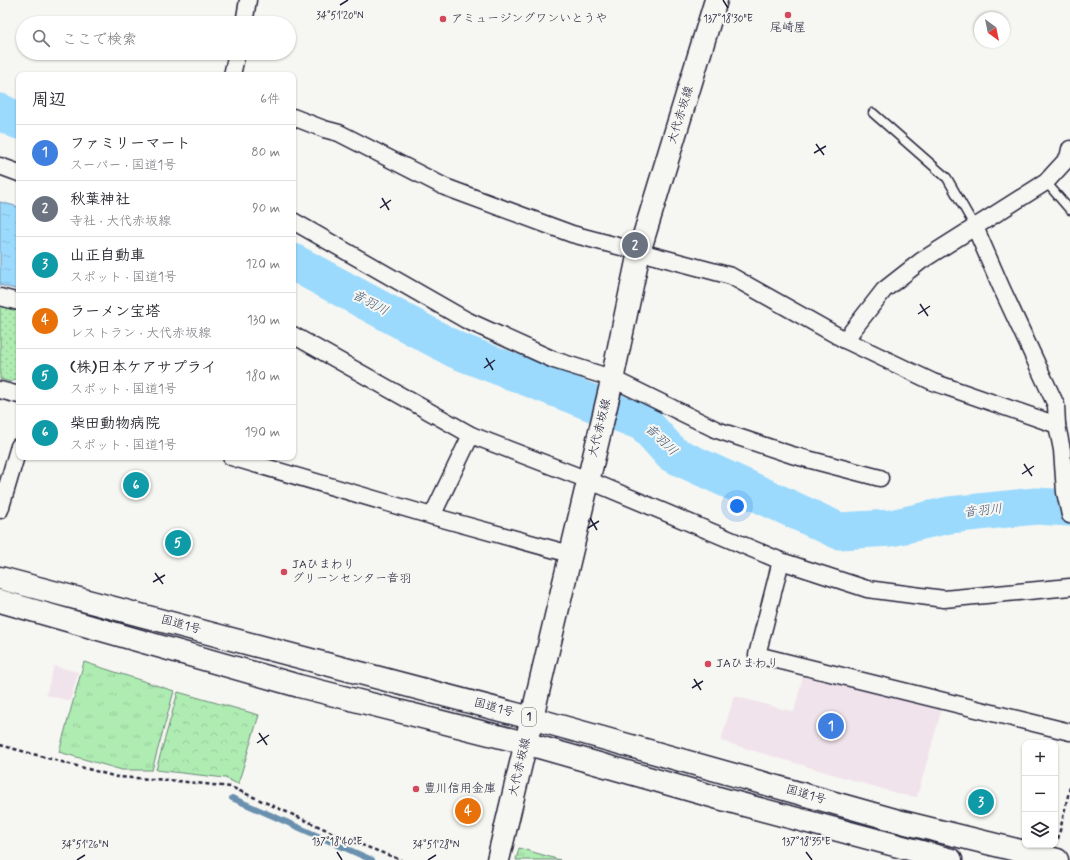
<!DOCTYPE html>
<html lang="ja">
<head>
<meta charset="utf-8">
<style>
	:root { --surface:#fff; --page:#f2f2f3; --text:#2b2b33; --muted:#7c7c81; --line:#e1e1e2; --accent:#ea580c }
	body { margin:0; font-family:Mynerve,"Klee One",sans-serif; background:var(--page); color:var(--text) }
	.controls { position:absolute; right:12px; bottom:12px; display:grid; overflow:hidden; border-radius:8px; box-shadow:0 1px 3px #0004 }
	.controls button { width:36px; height:36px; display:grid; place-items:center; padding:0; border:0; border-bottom:1px solid var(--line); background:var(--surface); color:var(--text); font:20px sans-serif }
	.compass { position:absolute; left:974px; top:12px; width:36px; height:36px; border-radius:50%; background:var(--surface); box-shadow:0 1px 3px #0004; rotate:147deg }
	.you { position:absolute; left:737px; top:506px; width:14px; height:14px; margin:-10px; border:3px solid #fff; border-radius:50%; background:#1a73e8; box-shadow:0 0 0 6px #1a73e833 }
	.badge { display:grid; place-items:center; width:26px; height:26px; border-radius:50%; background:var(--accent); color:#fff; font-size:13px; font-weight:700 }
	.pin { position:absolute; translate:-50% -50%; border:2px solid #fff; box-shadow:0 1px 4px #0006 }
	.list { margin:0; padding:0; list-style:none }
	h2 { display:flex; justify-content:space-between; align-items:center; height:52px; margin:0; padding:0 16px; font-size:17px }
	h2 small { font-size:13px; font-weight:400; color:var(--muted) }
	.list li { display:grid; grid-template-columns:26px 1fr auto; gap:12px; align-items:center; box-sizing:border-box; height:56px; padding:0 16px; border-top:1px solid var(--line) }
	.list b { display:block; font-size:15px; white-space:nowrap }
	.list p { margin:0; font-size:13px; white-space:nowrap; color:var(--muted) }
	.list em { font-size:13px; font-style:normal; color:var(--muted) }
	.icon { flex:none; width:22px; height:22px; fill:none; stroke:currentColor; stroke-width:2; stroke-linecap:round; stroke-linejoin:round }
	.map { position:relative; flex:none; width:1070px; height:860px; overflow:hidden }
	.search { position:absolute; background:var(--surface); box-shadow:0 1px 3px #0004; left:16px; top:16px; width:280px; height:44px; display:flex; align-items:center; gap:10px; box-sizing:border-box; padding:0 14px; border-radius:22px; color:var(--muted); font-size:15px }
	.panel { position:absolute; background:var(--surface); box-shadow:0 1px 3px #0004; left:16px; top:72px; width:280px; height:388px; border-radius:8px }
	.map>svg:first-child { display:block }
</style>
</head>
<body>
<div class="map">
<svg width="1070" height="860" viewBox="0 0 1070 860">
	<defs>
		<pattern id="grass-tufts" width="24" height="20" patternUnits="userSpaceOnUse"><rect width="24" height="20" fill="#afecb2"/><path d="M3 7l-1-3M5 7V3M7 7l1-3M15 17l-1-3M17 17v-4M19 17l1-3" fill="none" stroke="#96ca9a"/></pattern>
		<pattern id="forest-crowns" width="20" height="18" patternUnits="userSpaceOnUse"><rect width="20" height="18" fill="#afecb2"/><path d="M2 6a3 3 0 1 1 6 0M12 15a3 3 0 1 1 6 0" fill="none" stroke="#96ca9a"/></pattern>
		<pattern id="park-dots" width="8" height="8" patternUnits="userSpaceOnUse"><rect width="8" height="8" fill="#afecb2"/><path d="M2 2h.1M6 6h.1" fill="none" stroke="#96ca9a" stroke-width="1.8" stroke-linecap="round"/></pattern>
		<pattern id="water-ripples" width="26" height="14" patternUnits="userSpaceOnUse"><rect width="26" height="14" fill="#9bdafd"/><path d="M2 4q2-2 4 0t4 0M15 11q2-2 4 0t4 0" fill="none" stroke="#85bbda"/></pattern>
	</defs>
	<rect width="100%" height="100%" fill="#f6f6f2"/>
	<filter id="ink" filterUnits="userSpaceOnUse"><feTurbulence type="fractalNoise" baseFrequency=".025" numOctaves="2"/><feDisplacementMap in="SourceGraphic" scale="8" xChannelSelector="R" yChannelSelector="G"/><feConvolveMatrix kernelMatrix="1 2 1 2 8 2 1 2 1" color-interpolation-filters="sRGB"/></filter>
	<g filter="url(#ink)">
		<g fill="#f0e3eb">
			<polygon points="54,666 78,672 70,701 46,695"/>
			<polygon points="804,672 942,708 917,797 903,795 721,741 734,696 794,712"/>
		</g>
		<g fill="url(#grass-tufts)" stroke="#688776">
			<polygon points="84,662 174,691 152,770 122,770 59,752"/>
			<polygon points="519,848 560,860 516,860"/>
		</g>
		<polygon fill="url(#forest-crowns)" stroke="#688776" points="178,692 259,715 238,784 225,778 156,770"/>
		<polygon fill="url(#park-dots)" stroke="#688776" points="0,306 19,311 19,377 11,382 0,379"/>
		<polygon fill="url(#water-ripples)" stroke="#6b90af" points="0,202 19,207 19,290 0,285"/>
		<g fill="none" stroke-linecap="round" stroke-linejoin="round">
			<polyline stroke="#6b90af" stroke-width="6" points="232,798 372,860"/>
			<g stroke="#9bdafd" stroke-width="37">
				<polyline points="0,112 19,121"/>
				<polyline points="293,262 456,350 644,423 672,454 839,531 891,528 949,515 1036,506 1070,508"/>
			</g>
			<defs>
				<g id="service">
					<polyline points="873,113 947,178 975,227"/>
					<polyline points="1046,182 1070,210"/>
				</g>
				<g id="minor">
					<polyline points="244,23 248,0"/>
					<polyline points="232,75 237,53"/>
					<polyline points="293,117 324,129 339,133 445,187 572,234 731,276 845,340 933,382 1057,425"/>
					<polyline points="0,166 19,173"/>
					<polyline points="293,221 466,320 554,360 611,378 717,430 792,455 880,478"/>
					<polyline points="975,227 1002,289 1056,405 1057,425 1062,450 1065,492 1070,515"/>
					<polyline points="0,297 19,302"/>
					<polyline points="293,335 471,435 588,480 781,561 867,589 944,599 1070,587"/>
					<polyline points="845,340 884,290 921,261 1046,182 1068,158 1070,149"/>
					<polyline points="0,390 19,395"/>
					<polyline points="231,457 432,516 570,554"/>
					<polyline points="0,510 19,446"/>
					<polyline points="432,516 471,435"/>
					<polyline points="781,561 757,655 1070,732"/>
				</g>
				<polyline id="secondary" points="498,860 611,385 639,252 716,0"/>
				<g id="trunk">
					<polyline points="0,578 531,718 902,822 1057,860"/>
					<polyline points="0,601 299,686 525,743 722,799 951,860"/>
				</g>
			</defs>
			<use href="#service" stroke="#22223b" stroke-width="11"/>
			<use href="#minor" stroke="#22223b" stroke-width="19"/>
			<use href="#secondary" stroke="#22223b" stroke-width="25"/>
			<use href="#trunk" stroke="#22223b" stroke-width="25"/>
			<g stroke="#22223b" stroke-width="2.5" stroke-dasharray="4 3" stroke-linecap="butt">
				<polyline points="0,745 117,777 169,780 231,787 349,840 401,860"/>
				<polyline points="1058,839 1070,787"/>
			</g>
			<use href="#service" stroke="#f6f6f2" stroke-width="8"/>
			<use href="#minor" stroke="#f6f6f2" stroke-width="16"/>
			<use href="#secondary" stroke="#f6f6f2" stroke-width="22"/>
			<use href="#trunk" stroke="#f6f6f2" stroke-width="22"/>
		</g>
	</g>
	<path fill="none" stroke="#22223b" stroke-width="1.5" d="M723 0 728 8M340 5 348 0M816 144 824 155M814 153 826 146M382 198 389 210M380 208 391 200M920 304 928 316M918 314 930 306M486 358 493 370M484 368 495 360M1024 464 1032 476M1022 474 1034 466M590 518 597 530M588 528 599 521M155 573 163 584M153 582 165 575M694 679 701 690M692 688 703 681M259 733 267 745M257 743 269 735M337 852 342 860M806 852 812 860M77 860 85 855M428 860 436 855"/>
	<g fill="#d1495b" stroke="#f6f6f2" stroke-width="1.5">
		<circle cx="788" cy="15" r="4"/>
		<circle cx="443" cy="19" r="4"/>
		<circle cx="284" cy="572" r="4"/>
		<circle cx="708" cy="664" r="4"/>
		<circle cx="416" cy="789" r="4"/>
	</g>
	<g text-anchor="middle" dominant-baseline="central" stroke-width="4" stroke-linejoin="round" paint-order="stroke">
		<rect fill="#f6f6f2" stroke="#626272" stroke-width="1" x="522" y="708" width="14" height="18" rx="3"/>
		<g font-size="11" font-weight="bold" fill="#22223b">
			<text x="529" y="717">1</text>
		</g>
		<g font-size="12" fill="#22223b" stroke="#f6f6f2" text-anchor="start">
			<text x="451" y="19">アミュージングワンいとうや</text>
			<text x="788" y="28" text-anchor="middle">尾崎屋</text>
			<text x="292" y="565">JAひまわり<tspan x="292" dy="14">グリーンセンター音羽</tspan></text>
			<text x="716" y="664">JAひまわり</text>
			<text x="424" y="789">豊川信用金庫</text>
		</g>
		<g font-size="12" fill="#22223b" stroke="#f6f6f2">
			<text transform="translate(681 115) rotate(-73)">大代赤坂線</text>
			<text transform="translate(600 428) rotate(-76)">大代赤坂線</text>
			<text transform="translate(181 625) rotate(15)">国道1号</text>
			<text transform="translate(494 708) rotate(15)">国道1号</text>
			<text transform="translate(520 767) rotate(-77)">大代赤坂線</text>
			<text transform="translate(806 795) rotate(16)">国道1号</text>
		</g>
		<g font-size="13" font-style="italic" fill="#465975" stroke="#f6f6f2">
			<text transform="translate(370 303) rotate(28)">音羽川</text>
			<text transform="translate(661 440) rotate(44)">音羽川</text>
			<text transform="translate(983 511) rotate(-6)">音羽川</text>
		</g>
	</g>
	<g font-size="10" text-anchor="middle" fill="#22223b" stroke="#f6f6f2" stroke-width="4" stroke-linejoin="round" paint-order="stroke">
		<text x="340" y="19">34°51'20"N</text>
		<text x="728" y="22">137°18'30"E</text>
		<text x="337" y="845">137°18'40"E</text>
		<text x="806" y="845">137°18'35"E</text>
		<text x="85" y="848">34°51'26"N</text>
		<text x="436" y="848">34°51'28"N</text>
	</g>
</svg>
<div class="controls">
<button>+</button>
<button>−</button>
<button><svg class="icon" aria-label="layers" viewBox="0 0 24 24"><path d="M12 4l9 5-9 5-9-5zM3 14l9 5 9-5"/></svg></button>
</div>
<svg class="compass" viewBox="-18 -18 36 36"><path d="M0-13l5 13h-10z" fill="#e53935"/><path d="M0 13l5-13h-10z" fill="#7c7c81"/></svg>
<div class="you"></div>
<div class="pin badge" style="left:831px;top:726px;background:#3f7fe0">1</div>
<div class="pin badge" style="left:635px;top:245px;background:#6b7280">2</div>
<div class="pin badge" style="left:981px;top:802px;background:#0f9aa8">3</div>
<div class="pin badge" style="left:468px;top:811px;background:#e8710a">4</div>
<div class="pin badge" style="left:178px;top:543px;background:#0f9aa8">5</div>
<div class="pin badge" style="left:136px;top:485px;background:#0f9aa8">6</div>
<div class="search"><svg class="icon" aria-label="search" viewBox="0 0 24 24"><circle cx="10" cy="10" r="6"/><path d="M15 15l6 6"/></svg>ここで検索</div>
<section class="panel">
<h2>周辺<small>6件</small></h2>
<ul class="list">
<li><span class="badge" style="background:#3f7fe0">1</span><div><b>ファミリーマート</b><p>スーパー · 国道1号</p></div><em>80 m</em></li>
<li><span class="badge" style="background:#6b7280">2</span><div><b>秋葉神社</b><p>寺社 · 大代赤坂線</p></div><em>90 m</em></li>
<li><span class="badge" style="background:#0f9aa8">3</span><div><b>山正自動車</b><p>スポット · 国道1号</p></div><em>120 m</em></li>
<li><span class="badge" style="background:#e8710a">4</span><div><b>ラーメン宝塔</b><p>レストラン · 大代赤坂線</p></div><em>130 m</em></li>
<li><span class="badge" style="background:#0f9aa8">5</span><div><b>(株)日本ケアサプライ</b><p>スポット · 国道1号</p></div><em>180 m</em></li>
<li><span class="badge" style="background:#0f9aa8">6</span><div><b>柴田動物病院</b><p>スポット · 国道1号</p></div><em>190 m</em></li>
</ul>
</section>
</div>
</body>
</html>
